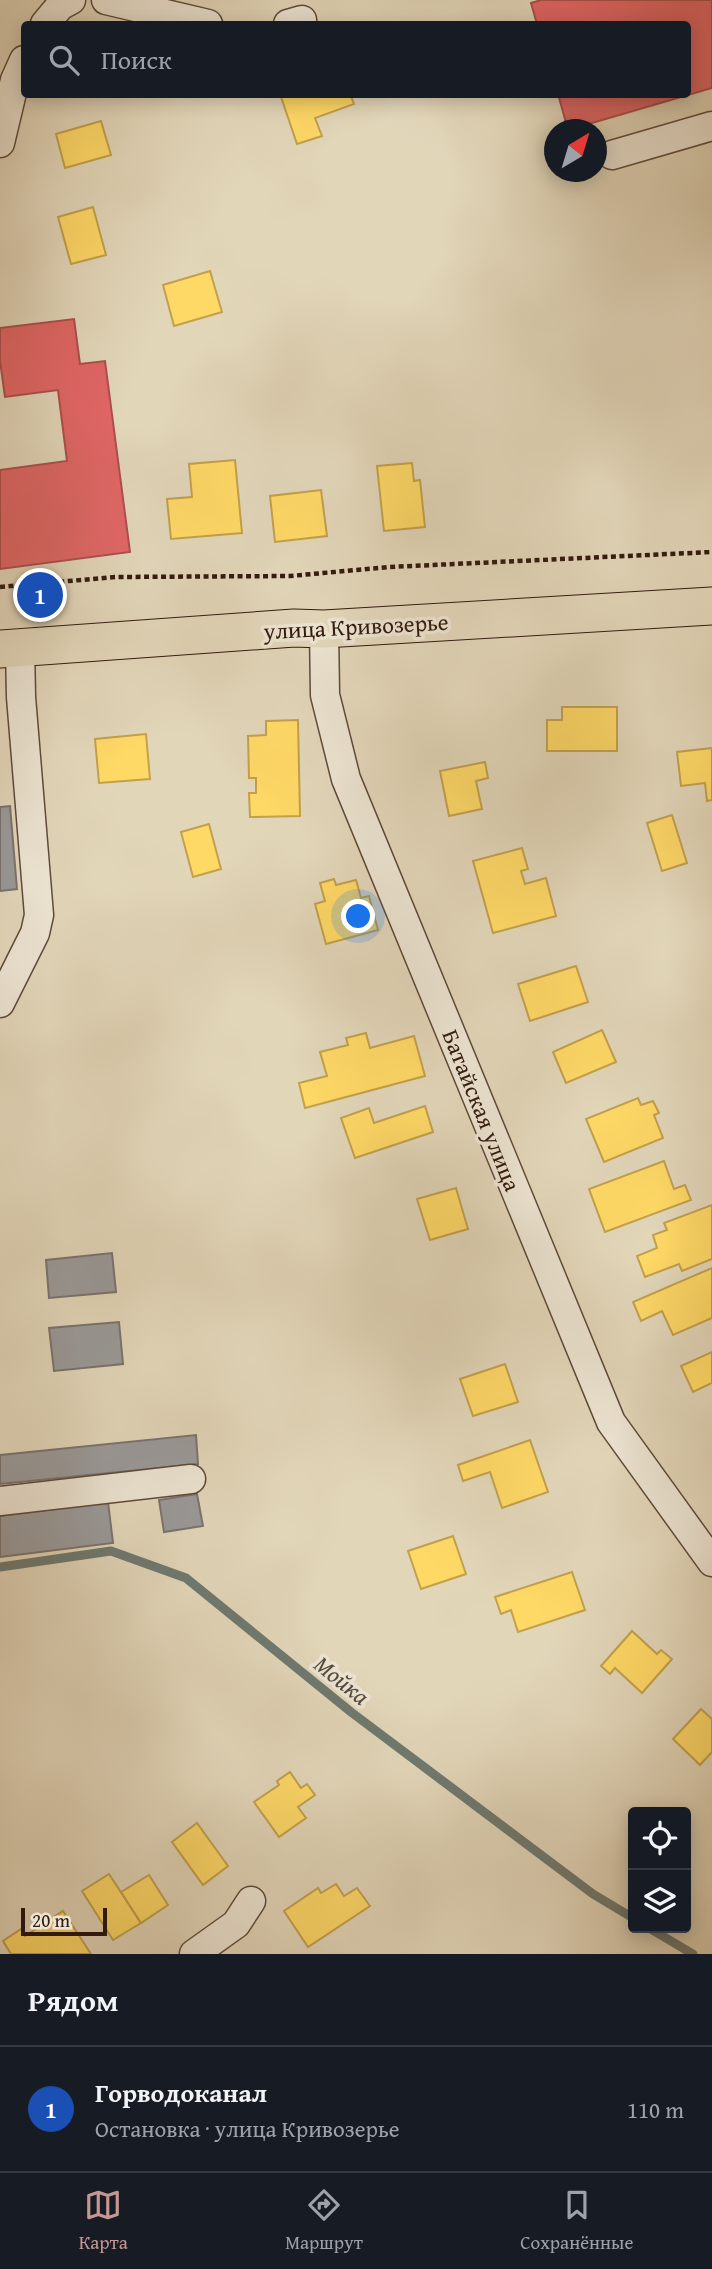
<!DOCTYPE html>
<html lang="ru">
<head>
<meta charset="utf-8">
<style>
	:root { --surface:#171b24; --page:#20242c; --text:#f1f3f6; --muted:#9ea1a6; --line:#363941; --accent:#c59692 }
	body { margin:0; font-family:"Gentium Book Plus",serif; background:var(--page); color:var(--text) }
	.controls { position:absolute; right:21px; bottom:21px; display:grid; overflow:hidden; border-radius:7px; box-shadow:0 4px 18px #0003 }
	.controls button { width:63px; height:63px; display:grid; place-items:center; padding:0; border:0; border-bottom:2px solid var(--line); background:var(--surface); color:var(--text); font:35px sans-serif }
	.compass { position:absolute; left:544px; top:119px; width:63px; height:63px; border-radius:50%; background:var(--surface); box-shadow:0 4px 18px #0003; rotate:38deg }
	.scale { position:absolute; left:21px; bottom:18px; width:86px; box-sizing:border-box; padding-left:7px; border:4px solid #331a0e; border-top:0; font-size:19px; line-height:24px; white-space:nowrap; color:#331a0e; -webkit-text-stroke:5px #ece4d2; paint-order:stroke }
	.you { position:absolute; left:359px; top:917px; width:24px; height:24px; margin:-18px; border:5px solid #fff; border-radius:50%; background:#1a73e8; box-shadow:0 0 0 10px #1a73e833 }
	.badge { display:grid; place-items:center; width:46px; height:46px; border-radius:50%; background:var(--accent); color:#fff; font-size:23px; font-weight:700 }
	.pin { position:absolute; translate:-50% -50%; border:4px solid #fff; box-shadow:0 2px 7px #0006 }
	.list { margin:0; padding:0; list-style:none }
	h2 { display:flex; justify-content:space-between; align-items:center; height:91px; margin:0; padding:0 28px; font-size:30px }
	h2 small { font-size:23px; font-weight:400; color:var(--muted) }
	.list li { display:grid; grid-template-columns:46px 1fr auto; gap:21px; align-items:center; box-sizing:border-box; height:126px; padding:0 28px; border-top:2px solid var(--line) }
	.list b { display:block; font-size:26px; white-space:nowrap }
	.list p { margin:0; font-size:23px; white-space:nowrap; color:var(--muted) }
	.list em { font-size:23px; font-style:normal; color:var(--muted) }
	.icon { flex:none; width:38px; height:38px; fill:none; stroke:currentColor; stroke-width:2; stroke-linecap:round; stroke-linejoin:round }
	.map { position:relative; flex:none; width:712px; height:1954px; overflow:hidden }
	.search { position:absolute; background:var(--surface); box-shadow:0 4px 18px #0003; left:21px; right:21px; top:21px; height:77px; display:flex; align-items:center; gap:18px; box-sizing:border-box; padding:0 24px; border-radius:7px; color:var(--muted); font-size:26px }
	.sheet { height:217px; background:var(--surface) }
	nav { display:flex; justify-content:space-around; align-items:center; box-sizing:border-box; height:98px; border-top:2px solid var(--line); background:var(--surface); font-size:19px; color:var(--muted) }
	nav a { display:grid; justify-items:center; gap:4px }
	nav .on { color:var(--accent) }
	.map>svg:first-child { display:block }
</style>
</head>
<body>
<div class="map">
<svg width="712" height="1954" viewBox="0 0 712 1954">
	<rect width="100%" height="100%" fill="#e2d6b9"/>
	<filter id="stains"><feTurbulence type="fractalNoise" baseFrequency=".00286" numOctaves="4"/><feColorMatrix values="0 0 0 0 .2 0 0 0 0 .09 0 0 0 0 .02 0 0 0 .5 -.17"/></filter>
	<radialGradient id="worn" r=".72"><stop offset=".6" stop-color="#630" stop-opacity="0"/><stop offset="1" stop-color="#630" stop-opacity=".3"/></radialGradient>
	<g fill="#ffd966" stroke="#c2a04c" stroke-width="2">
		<polygon points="280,94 350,94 354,104 315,118 322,136 297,144"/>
		<polygon points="101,121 111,155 65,168 56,134"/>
		<polygon points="93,207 106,255 71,264 58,217"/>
		<polygon points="210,271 222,312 174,326 163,285"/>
		<polygon points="235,460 242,533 171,539 167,499 192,497 189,464"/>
		<polygon points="412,463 414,481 420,480 425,527 384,531 377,466"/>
		<polygon points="321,490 327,536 275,542 270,496"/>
		<polygon points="562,707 617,707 617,751 547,751 547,720 562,720"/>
		<polygon points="298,720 300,816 250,817 249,793 256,793 256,778 249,778 248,736 266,735 266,721"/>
		<polygon points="146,734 150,779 99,783 95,739"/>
		<polygon points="712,748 712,800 707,801 705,783 681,786 677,752"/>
		<polygon points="485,762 488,778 476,781 482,809 449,816 440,771"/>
		<polygon points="672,815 687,863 662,871 647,823"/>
		<polygon points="209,824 221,869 193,877 181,832"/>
		<polygon points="522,848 528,869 521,871 525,884 546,878 556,916 493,933 473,861"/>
		<polygon points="334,879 336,885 356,880 361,898 369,896 378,930 326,944 315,904 325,901 320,883"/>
		<polygon points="576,966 588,1002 530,1021 518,984"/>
		<polygon points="602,1030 616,1062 566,1083 553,1052"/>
		<polygon points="366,1033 370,1048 414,1036 425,1076 305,1108 299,1083 327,1076 320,1052 348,1045 346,1038"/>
		<polygon points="638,1098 641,1105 653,1101 659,1113 654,1115 663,1138 604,1162 586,1119"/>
		<polygon points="425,1106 433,1132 355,1158 341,1118 369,1108 374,1123"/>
		<polygon points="664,1161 674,1189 685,1185 691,1200 605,1232 589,1189"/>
		<polygon points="456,1188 468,1229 430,1240 417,1199"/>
		<polygon points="712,1205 712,1259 682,1271 679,1264 645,1277 637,1256 657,1248 653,1235 667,1230 664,1223"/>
		<polygon points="712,1268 712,1318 673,1335 662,1311 641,1321 633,1302"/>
		<polygon points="712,1352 712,1383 693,1392 681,1366"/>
		<polygon points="505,1364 518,1402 473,1416 460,1379"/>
		<polygon points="530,1440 548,1492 502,1508 490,1472 463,1481 458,1465"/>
		<polygon points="453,1536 466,1574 421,1589 408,1551"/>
		<polygon points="572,1572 585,1610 518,1632 511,1610 501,1614 495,1597"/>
		<polygon points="632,1631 657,1654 661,1650 672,1659 642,1693 615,1668 610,1674 601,1666"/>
		<polygon points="701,1709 712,1719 712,1752 700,1765 673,1739"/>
		<polygon points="290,1772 301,1788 307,1784 315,1795 298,1807 306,1818 279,1837 254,1802 279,1785 277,1781"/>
		<polygon points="197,1823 228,1866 203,1885 172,1842"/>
		<polygon points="109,1874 141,1923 113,1940 82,1891"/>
		<polygon points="149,1875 168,1905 141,1923 121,1892"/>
		<polygon points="336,1884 344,1896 357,1888 370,1906 308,1947 284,1911 318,1888 321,1893"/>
		<polygon points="63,1911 91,1954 11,1954 3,1941 21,1929 25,1936"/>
	</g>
	<g fill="#e06666" stroke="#ac4f4c" stroke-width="2">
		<polygon points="541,0 712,0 712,88 568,130 558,94 688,94 688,24 537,24 531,3"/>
		<polygon points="74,319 80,364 105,361 130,552 0,569 0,470 67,461 58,390 5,397 0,361 0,328"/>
	</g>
	<g fill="#999" stroke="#7a736f" stroke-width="2">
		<polygon points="10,806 17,889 0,891 0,807"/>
		<polygon points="112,1253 116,1292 49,1298 46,1260"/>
		<polygon points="119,1322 123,1364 54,1371 49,1328"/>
		<polygon points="196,1435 198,1464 0,1484 0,1455"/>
		<polygon points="197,1494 203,1526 164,1532 159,1500"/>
		<polygon points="108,1502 113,1543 0,1557 0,1516"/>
	</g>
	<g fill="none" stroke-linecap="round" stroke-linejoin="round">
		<g stroke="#6e7970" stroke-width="9">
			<polyline points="0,1567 111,1551 186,1578 351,1712 593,1894 633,1918"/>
			<polyline points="649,1928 693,1954"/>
		</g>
		<defs>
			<g id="minor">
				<polyline points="106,0 208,24"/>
				<polyline points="45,24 60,6 71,0"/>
				<polyline points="288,24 302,20"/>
				<polyline points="0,143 15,80 24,60"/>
				<polyline points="612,155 712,126"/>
				<polyline points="324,629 325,695 346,779 611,1422 712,1562"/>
				<polyline points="0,1003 35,933 39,915 21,697 20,647"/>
				<polyline points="0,1501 191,1479"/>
				<polyline points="194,1954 236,1924 251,1901"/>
			</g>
			<polyline id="major" points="0,649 294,628 324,629 712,606"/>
		</defs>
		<use href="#minor" stroke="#5f4939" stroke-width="31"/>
		<use href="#major" stroke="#331a0e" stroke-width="39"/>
		<polyline stroke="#331a0e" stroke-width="4.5" stroke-dasharray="5 3.5" stroke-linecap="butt" points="0,587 115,577 290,576 390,567 712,552"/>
		<use href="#minor" stroke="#ece4d2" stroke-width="28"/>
		<use href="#major" stroke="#e2d6b9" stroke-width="37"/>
	</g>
	<g text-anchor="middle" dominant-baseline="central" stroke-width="7" stroke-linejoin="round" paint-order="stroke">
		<g font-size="23" fill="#331a0e" stroke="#ece4d2">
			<text transform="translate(356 626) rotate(-3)">улица Кривозерье</text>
			<text transform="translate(482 1110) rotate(68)">Батайская улица</text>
		</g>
		<g font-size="24" font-style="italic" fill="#504a3f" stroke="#ece4d2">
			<text transform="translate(342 1680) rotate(39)">Мойка</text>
		</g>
	</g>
	<rect width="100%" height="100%" filter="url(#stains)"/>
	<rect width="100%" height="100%" fill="url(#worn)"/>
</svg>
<div class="controls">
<button><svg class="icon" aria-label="locate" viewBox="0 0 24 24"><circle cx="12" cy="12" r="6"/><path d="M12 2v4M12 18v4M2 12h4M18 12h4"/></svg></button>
<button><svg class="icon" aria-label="layers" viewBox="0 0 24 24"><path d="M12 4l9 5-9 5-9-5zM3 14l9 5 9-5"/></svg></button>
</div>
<svg class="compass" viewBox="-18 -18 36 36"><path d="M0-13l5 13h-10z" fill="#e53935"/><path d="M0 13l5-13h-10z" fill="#9ea1a6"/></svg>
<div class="scale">20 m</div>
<div class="you"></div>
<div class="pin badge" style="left:40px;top:595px;background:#1a4fb4">1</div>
<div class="search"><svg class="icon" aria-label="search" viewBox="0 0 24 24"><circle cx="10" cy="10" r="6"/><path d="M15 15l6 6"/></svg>Поиск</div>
</div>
<section class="sheet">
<h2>Рядом<small></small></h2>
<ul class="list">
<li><span class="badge" style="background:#1a4fb4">1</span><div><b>Горводоканал</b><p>Остановка · улица Кривозерье</p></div><em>110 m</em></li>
</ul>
</section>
<nav>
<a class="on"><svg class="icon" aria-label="map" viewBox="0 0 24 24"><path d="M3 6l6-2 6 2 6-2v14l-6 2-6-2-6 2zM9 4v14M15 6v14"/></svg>Карта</a>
<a><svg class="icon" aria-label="directions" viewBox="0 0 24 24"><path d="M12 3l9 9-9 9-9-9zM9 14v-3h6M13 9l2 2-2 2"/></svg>Маршрут</a>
<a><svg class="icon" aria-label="saved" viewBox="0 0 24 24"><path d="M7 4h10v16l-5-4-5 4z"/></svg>Сохранённые</a>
</nav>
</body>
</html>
